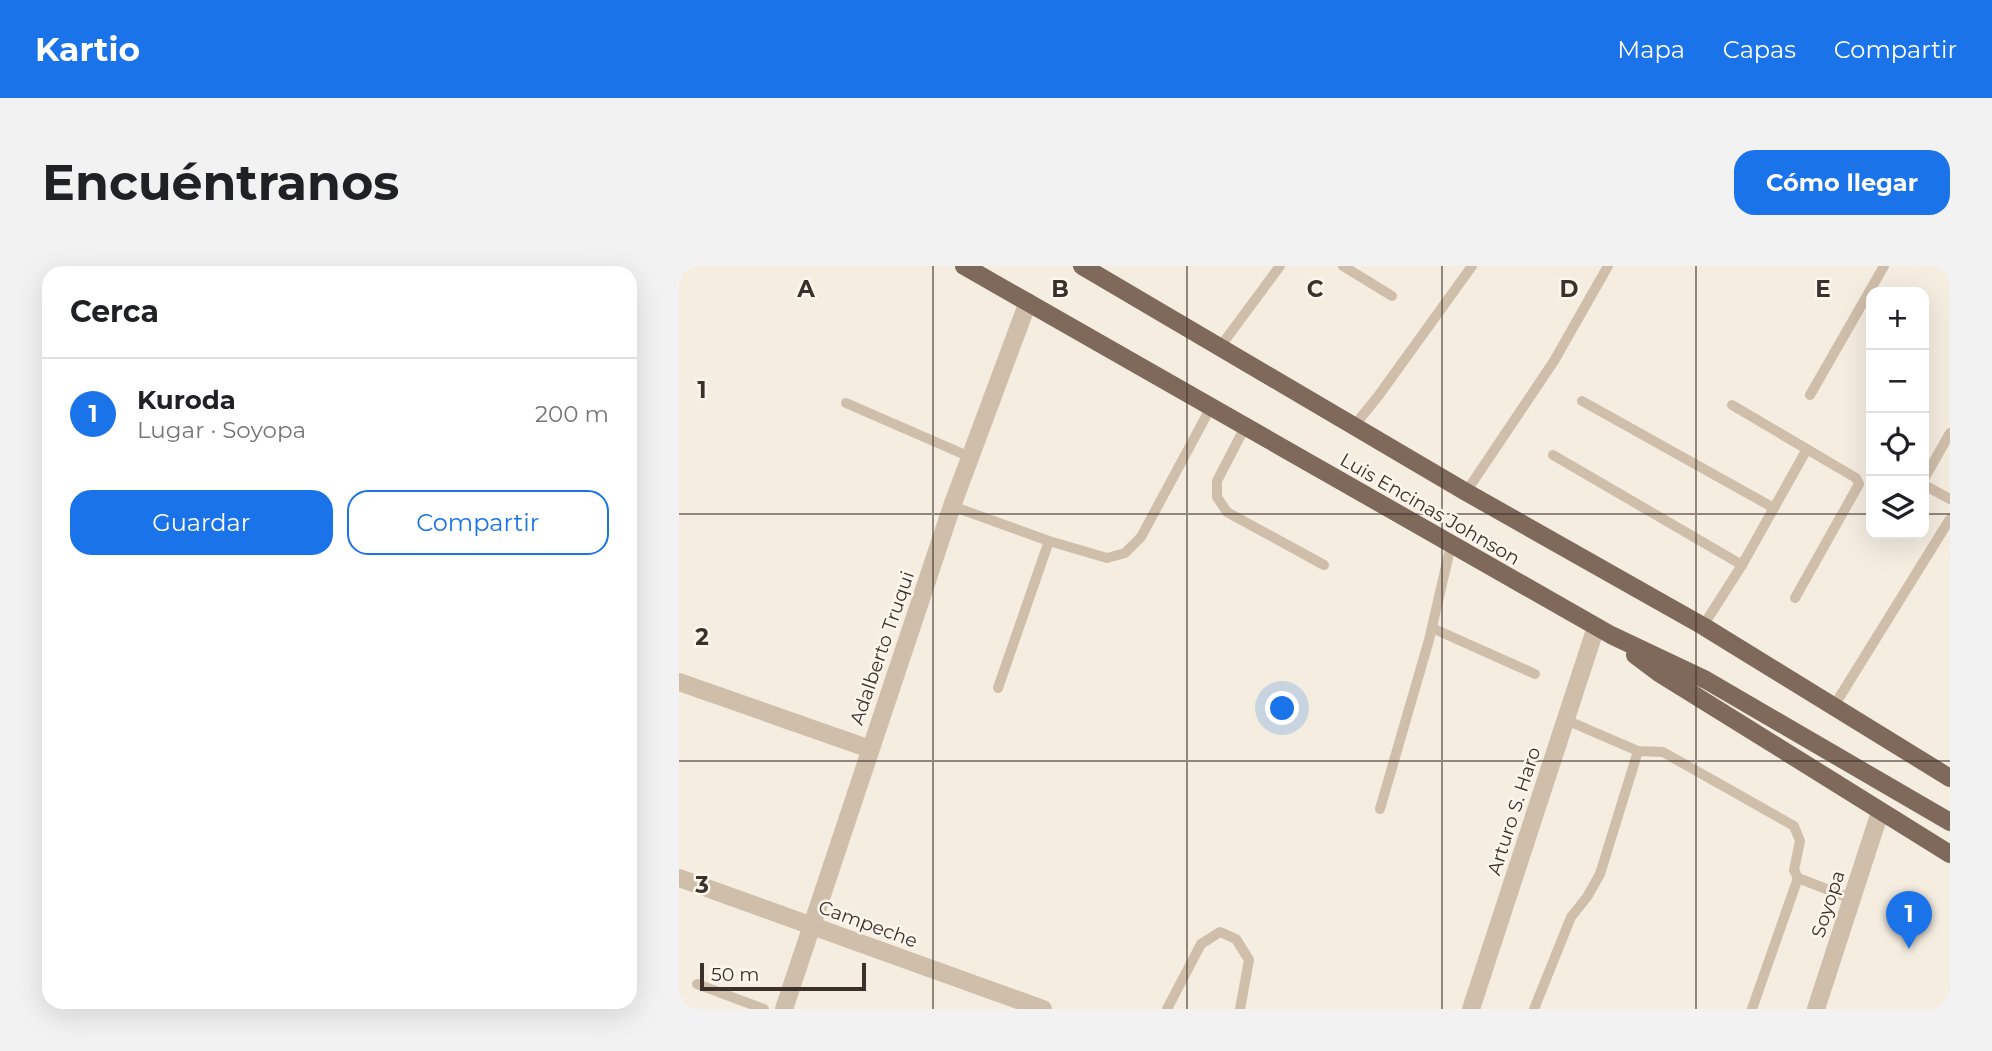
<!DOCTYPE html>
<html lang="es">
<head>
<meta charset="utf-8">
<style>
	:root { --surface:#fff; --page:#f2f2f2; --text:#202124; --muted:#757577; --line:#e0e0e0; --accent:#1a73e8 }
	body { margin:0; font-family:Montserrat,sans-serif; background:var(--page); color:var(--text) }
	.controls { position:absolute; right:21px; top:21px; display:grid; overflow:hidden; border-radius:14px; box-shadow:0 7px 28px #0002 }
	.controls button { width:63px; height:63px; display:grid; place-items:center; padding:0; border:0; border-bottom:2px solid var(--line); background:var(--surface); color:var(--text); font:35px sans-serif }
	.scale { position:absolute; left:21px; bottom:18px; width:166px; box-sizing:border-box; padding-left:7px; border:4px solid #3c312a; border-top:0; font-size:19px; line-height:24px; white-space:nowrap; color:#3c312a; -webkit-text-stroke:5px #fcf6ed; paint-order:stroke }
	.you { position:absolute; left:604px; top:443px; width:24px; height:24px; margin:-18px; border:5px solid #fff; border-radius:50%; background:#1a73e8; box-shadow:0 0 0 10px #1a73e833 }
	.badge { display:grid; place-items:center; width:46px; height:46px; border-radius:50%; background:var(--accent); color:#fff; font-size:23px; font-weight:700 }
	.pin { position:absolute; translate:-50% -58px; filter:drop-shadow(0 2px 4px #0008) }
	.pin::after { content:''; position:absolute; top:37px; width:24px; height:21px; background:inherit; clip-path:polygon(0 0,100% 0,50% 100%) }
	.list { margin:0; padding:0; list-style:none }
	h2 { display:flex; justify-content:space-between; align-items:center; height:91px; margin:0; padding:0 28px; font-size:30px }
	h2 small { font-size:23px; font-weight:400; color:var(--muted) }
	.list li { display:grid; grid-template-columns:46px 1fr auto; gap:21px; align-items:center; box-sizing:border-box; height:112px; padding:0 28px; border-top:2px solid var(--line) }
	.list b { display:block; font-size:26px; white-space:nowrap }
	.list p { margin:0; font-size:23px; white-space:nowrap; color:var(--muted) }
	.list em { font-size:23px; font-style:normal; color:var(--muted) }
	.actions { display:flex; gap:14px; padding:21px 28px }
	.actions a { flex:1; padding:16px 0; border:2px solid var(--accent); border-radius:21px; text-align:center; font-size:24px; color:var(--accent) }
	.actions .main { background:var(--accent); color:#fff }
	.icon { flex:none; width:38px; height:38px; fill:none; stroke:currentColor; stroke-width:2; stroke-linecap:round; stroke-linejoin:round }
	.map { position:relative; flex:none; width:1271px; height:743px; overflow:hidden; border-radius:21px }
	header { display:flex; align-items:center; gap:42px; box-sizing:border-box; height:98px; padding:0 35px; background:var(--accent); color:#fff }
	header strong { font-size:33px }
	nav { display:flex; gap:38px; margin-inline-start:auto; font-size:24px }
	.intro { display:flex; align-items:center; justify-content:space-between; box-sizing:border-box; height:168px; padding:0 42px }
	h1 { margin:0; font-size:49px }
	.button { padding:18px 32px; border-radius:21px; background:var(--accent); color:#fff; font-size:24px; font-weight:700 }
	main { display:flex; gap:42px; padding:0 42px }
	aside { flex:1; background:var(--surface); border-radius:21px; box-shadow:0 7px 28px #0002 }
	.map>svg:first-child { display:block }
</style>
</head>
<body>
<header>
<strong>Kartio</strong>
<nav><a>Mapa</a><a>Capas</a><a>Compartir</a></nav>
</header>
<div class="intro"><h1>Encuéntranos</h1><a class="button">Cómo llegar</a></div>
<main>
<aside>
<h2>Cerca<small></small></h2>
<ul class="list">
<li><span class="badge">1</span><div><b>Kuroda</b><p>Lugar · Soyopa</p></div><em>200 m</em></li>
</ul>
<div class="actions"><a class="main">Guardar</a><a>Compartir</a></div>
</aside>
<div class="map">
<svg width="1271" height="743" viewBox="0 0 1271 743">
	<rect width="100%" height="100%" fill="#f5ede0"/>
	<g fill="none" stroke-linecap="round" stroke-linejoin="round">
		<g stroke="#cfbeaa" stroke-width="10">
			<polyline points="664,0 713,30"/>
			<polyline points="541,81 601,0"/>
			<polyline points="1131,129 1205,0"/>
			<polyline points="903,135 1095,242"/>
			<polyline points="167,137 291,191"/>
			<polyline points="1053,139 1177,212 1180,218 1116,332"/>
			<polyline points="675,160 700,129 793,0"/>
			<polyline points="566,161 538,215 538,231 548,246 645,299"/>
			<polyline points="874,189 1063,299"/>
			<polyline points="1245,213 1271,167"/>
			<polyline points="1245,219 1271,233"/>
			<polyline points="787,226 875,95 929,0"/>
			<polyline points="273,240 370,275 428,292 446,287 462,271 532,141"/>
			<polyline points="1024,360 1063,299 1128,183"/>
			<polyline points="753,362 856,408"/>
			<polyline points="319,422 370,275"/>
			<polyline points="1155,440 1271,253"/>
			<polyline points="887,454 959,485 984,486 1115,560 1121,575 1115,604 1119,612 1173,633"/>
			<polyline points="701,543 750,374 772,279"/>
			<polyline points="18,718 85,743"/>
			<polyline points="488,743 522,678 541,666 557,673 570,694 561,743"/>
			<polyline points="855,743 892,651 908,631 921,608 959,485"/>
			<polyline points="1073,743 1119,612"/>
		</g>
		<g stroke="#cfbeaa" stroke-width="18">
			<polyline points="0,416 191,483"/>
			<polyline points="0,612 364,743"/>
			<polyline points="105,743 273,240 349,36"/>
			<polyline points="792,743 917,361"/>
			<polyline points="1137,743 1201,546"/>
		</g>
		<g stroke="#7f695a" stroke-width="18">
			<polyline points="285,0 932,369 1027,414 1271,556"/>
			<polyline points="403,0 787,226 1024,360 1271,512"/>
			<polyline points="956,389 980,407 1271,588"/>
		</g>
	</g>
	<path fill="none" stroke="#3c312a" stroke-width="2" stroke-opacity="0.55" d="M254 0V743M508 0V743M763 0V743M1017 0V743M0 248H1192M1245 248H1271M0 495H1271"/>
	<g text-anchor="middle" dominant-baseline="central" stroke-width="5" stroke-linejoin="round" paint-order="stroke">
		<g font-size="19" fill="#3c312a" stroke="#fcf6ed">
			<text transform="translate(751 243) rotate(30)">Luis Encinas Johnson</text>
			<text transform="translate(203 382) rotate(-71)">Adalberto Truqui</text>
			<text transform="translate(835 545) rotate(-72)">Arturo S. Haro</text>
			<text transform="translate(1149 638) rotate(-72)">Soyopa</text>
			<text transform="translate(189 658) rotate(20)">Campeche</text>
		</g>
	</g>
	<g font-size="23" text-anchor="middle" font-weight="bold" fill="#3c312a" stroke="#fcf6ed" stroke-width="5" stroke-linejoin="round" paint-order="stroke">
		<text x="127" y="31">A</text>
		<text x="381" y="31">B</text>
		<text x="636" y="31">C</text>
		<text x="890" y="31">D</text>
		<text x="1144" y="31">E</text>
		<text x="23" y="132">1</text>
		<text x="23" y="379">2</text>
		<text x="23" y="627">3</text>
	</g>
</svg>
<div class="controls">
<button>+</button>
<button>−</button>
<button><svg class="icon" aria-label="locate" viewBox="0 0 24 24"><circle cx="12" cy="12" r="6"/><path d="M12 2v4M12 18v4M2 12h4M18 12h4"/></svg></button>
<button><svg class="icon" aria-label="layers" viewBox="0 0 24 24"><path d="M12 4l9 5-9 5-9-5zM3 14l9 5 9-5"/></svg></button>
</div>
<div class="scale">50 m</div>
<div class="you"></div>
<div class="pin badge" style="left:1230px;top:683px">1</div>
</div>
</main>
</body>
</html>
